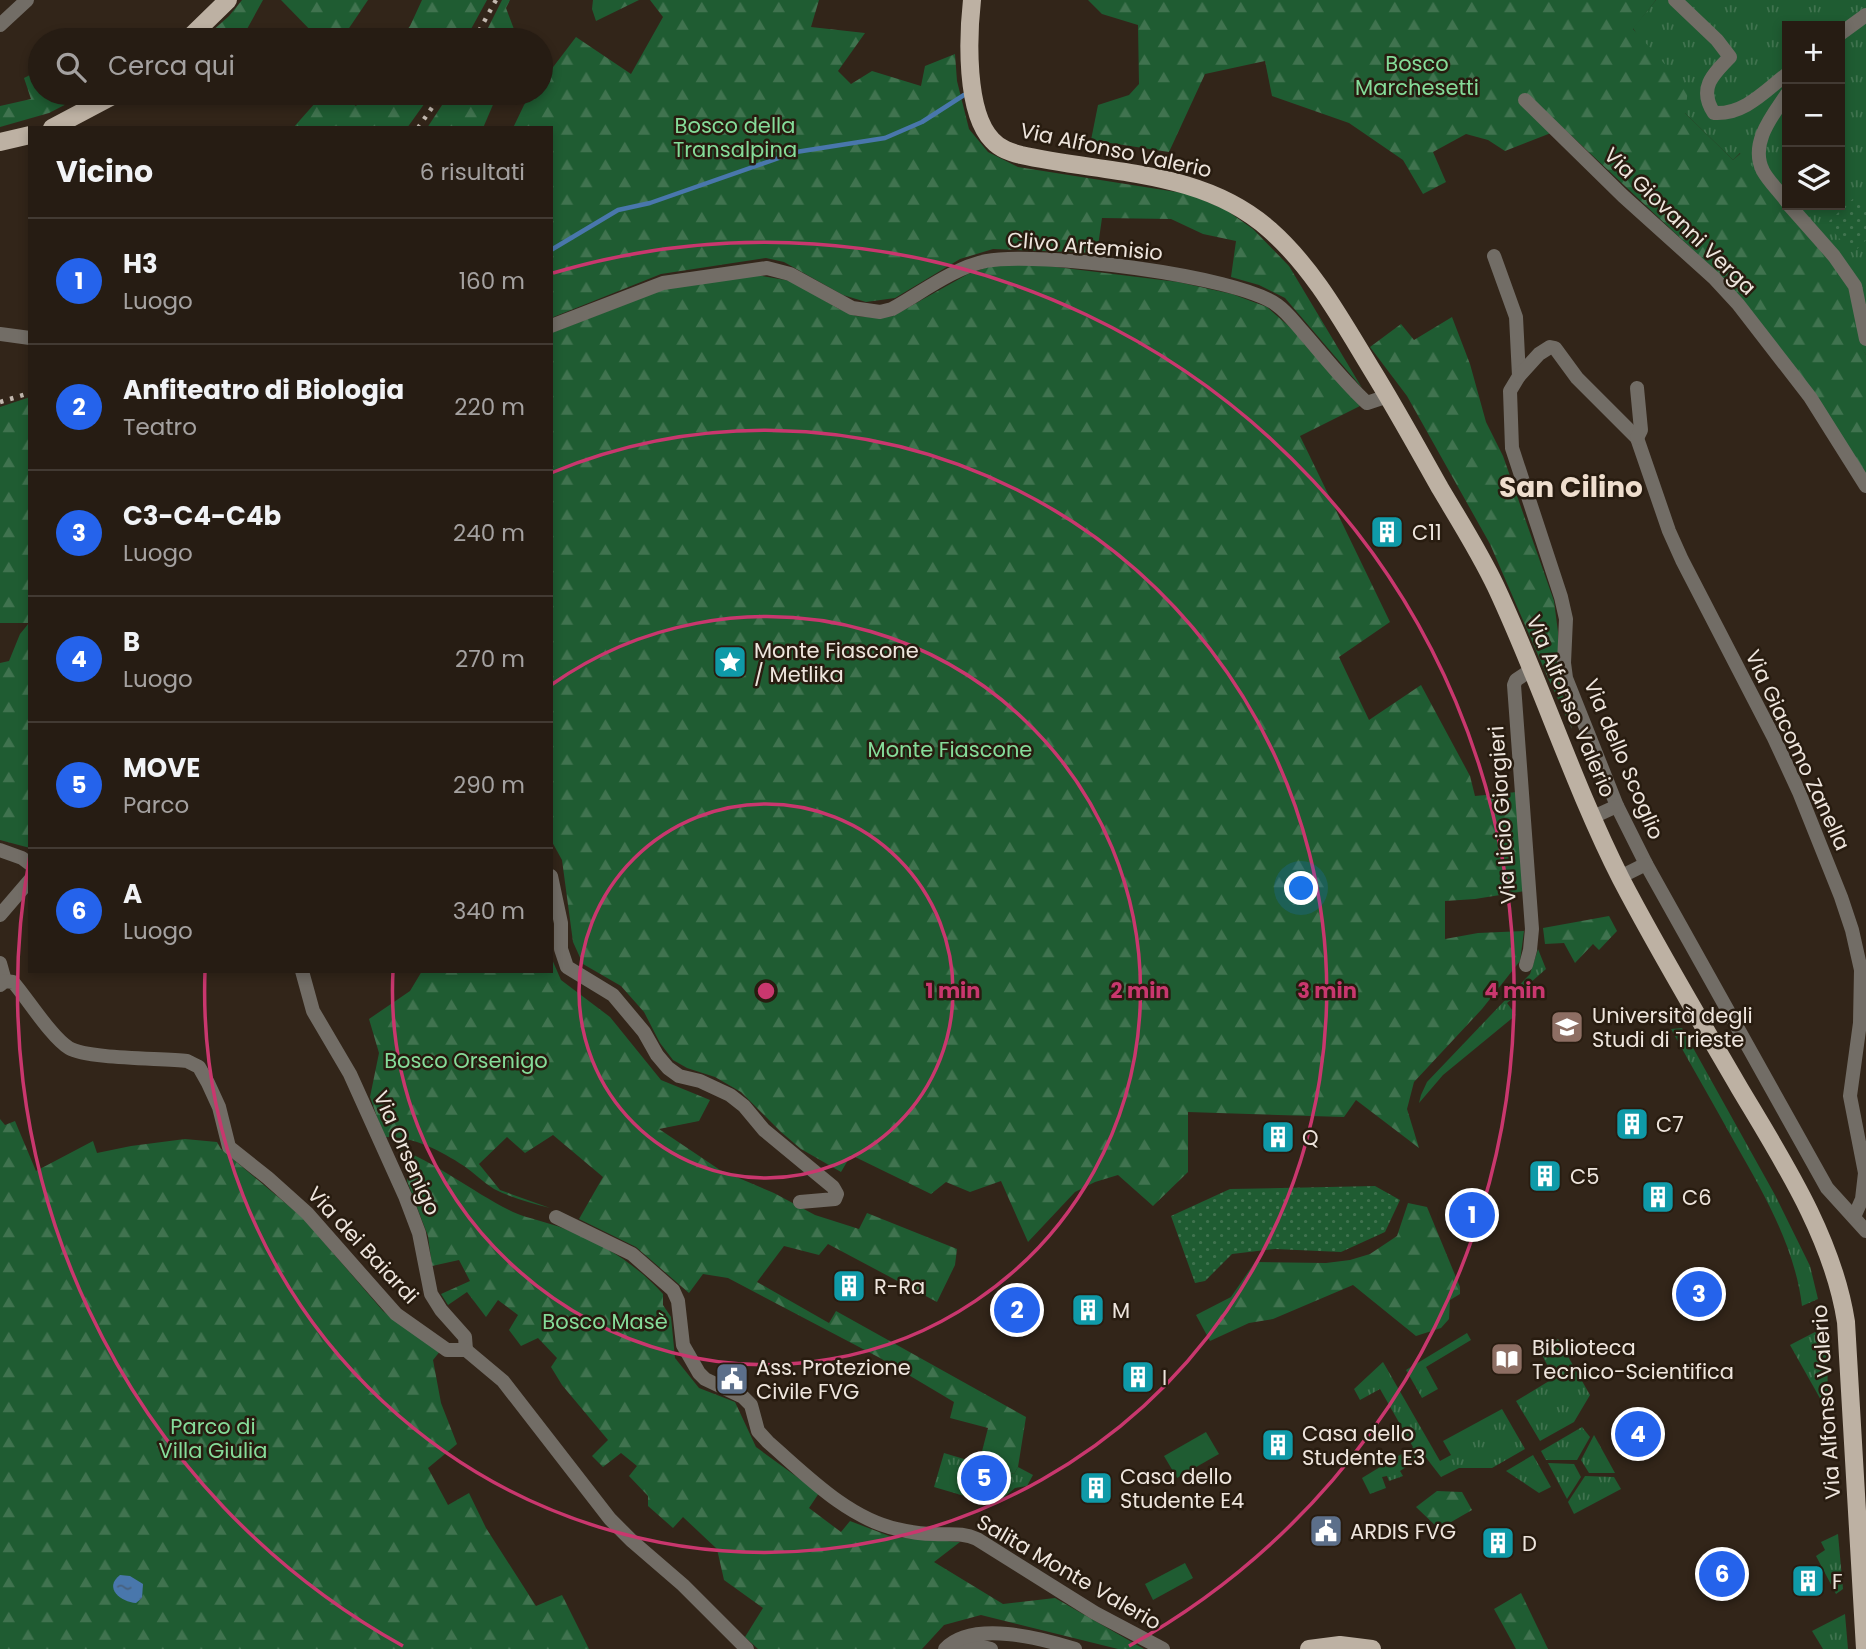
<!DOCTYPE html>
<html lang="it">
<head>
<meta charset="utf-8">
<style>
	:root { --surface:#261c13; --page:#322921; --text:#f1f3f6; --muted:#a4a1a0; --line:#423a33; --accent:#2563eb }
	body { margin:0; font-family:Poppins,sans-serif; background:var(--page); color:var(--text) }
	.controls { position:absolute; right:21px; top:21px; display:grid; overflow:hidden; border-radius:0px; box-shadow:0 4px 10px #0003 }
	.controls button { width:63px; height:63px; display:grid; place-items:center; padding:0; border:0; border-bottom:2px solid var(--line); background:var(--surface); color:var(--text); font:35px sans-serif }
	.you { position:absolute; left:1302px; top:889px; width:24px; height:24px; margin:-18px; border:5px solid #fff; border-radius:50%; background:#1a73e8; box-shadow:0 0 0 10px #1a73e833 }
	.badge { display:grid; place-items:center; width:46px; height:46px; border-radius:50%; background:var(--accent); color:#fff; font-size:23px; font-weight:700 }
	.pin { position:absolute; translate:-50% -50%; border:4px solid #fff; box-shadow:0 2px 7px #0006 }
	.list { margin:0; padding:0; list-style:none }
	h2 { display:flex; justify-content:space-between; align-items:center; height:91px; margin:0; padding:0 28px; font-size:30px }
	h2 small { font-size:23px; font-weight:400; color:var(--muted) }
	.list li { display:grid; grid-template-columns:46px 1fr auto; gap:21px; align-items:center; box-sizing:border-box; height:126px; padding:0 28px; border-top:2px solid var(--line) }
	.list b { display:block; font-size:26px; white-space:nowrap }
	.list p { margin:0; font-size:23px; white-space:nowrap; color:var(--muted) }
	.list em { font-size:23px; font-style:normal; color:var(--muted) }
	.icon { flex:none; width:38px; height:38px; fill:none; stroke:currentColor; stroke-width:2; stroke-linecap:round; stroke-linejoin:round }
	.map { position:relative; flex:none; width:1866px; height:1649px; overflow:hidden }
	.search { position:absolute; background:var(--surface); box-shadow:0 4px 10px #0003; left:28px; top:28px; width:525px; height:77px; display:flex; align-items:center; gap:18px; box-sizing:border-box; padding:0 24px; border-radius:38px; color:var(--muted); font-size:26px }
	.panel { position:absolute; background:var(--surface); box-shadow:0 4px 10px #0003; left:28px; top:126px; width:525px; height:847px; border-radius:0px }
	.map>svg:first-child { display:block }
</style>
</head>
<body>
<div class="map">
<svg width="1866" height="1649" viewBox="0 0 1866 1649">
	<defs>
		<pattern id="grass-tufts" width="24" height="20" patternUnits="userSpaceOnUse" patternTransform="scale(1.75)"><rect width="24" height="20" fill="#1f5c32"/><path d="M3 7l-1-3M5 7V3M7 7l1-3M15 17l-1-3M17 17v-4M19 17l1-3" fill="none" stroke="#40734f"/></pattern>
		<pattern id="forest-firs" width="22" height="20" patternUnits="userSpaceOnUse" patternTransform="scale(1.75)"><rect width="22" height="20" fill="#1f5c32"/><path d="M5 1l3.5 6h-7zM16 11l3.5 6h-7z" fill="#40734f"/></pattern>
		<pattern id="garden-dots" width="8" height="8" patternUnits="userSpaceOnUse" patternTransform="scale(1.75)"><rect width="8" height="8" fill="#1f5c32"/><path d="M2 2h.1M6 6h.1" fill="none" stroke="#40734f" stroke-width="1.8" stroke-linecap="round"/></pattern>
		<pattern id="water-ripples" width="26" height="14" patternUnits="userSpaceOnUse" patternTransform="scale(1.75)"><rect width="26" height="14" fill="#4977ac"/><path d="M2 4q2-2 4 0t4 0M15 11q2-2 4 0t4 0" fill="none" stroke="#48607c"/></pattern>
	</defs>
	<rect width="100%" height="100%" fill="#322519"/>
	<g fill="url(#grass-tufts)" fill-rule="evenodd">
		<path d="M1656 0H1866V355L1740 153 1733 160 1685 113 1633 28ZM1787 26H1840V205H1787Z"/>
		<polygon points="1538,949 1546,969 1507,1003 1516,1015 1443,1075 1419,1103 1421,1095 1427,1082 1530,974"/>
		<path d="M1682 1028 1775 1195 1810 1266 1818 1299 1802 1306C1795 1247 1764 1194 1735 1143 1714 1105 1692 1067 1671 1029Z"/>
		<path d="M1815 1332C1831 1343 1828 1391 1826 1409L1790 1345Z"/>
		<polygon points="1467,1333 1471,1340 1426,1367 1438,1389 1422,1398 1406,1370"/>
		<polygon points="1558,1339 1590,1395 1574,1422 1540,1441 1516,1401 1554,1378 1540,1351"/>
		<polygon points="1383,1362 1440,1461 1451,1455 1443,1441 1502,1409 1525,1449 1492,1468 1459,1468 1441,1477 1424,1455 1400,1471 1403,1476 1389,1481 1387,1476 1382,1477 1386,1488 1370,1494 1362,1478 1413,1447 1380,1389 1360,1400 1354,1389"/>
		<polygon points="1582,1427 1590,1437 1577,1460 1546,1460 1541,1451"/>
		<polygon points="1594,1435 1615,1473 1589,1473 1581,1460"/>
		<polygon points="944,1453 1014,1474 1018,1467 1033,1475 1027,1486 1015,1488 995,1505 934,1487"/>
		<polygon points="1533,1455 1551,1487 1539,1493 1506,1471"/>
		<polygon points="1548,1463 1574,1464 1581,1477 1567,1499"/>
		<polygon points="1585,1476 1614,1477 1621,1489 1574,1514 1568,1502"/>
		<polygon points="1838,1534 1843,1589 1836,1594 1816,1556 1825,1550 1821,1542"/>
		<polygon points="1845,1614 1848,1649 1823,1649 1812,1631"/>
	</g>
	<g fill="url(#forest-firs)">
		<polygon points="242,0 263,0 241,40 202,40 229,16"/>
		<polygon points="281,0 368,0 341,40 320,40"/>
		<polygon points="422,0 487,0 465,40 399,40 410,26"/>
		<polygon points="502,0 510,0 506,8 518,40 482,40"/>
		<polygon points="593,0 639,0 596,21 592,9"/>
		<polygon points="650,0 819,0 811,27 865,33 838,71 851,84 872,71 921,86 925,66 955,54 957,81 969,129 988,152 1018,167 1189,194 1226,210 1253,229 1289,266 1362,388 1285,298 1259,285 1231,277 1236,241 1203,234 1171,219 1102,218 1097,253 993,249 960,259 895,298 866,302 843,295 784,262 766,258 661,274 551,318 551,128 513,128 524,105 533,93 541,93 541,83 576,37 631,74 663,17"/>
		<polygon points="1088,0 1656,0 1633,29 1688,90 1685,113 1733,160 1741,153 1830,261 1848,300 1860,344 1866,355 1866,474 1693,250 1526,93 1551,133 1505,151 1488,140 1466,134 1433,152 1446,182 1423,194 1403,160 1349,123 1272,96 1265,61 1205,74 1169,152 1091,140 1098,105 1129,95 1139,84 1138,25 1102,14"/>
		<polygon points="40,70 40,93 88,93 49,113 0,127 0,106 31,99 24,78"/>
		<polygon points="324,93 334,93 356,106 367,93 432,93 407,128 293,128"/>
		<polygon points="450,93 498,93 483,128 427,128"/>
		<polygon points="1032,264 1178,282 1232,294 1267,307 1292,329 1360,406 1300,436 1390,622 1339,657 1369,720 1421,685 1470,776 1475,796 1517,792 1525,891 1475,899 1445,901 1445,939 1478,933 1524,931 1520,961 1482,1009 1414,1082 1407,1109 1419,1148 1356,1100 1344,1117 1188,1112 1188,1172 1153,1206 1118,1175 1095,1182 1075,1192 1028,1242 1001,1181 970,1192 946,1182 931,1194 851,1155 841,1172 801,1149 781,1132 741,1092 715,1077 687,1068 673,1060 660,1043 644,1012 621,986 583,964 573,942 562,860 551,840 551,333 670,287 756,275 791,281 839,309 856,316 878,318 893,316 968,274 991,266"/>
		<polygon points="1452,317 1470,364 1486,422 1503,456 1554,601 1558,632 1558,677 1572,729 1548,678 1490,544 1407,396 1370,347 1401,324 1414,340"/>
		<polygon points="30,397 30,848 0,840 0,663 9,661 20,634 29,623 0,623 0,407"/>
		<polygon points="1609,916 1617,931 1599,950 1593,944 1575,963 1564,943 1545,944 1543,928"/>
		<path d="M551 957 561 980 610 1017 661 1080 710 1100 699 1121 659 1129 720 1170 774 1193 815 1215 859 1229 867 1213 957 1249 955 1265 937 1302 828 1244 819 1255 784 1246 757 1282 829 1323 836 1311 1026 1417 1018 1467 1014 1474 979 1463 988 1428 950 1418 954 1402 880 1358 728 1278 703 1274 689 1293 636 1247 579 1219 603 1177 553 1135 525 1153 507 1137 479 1164 500 1190 550 1208C531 1203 512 1198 494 1189 483 1182 474 1173 464 1166 440 1150 412 1136 384 1137L370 1097 379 1053 369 1019 410 991 422 971H551Z"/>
		<polygon points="0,1119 5,1125 15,1121 36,1171 93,1141 97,1153 131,1146 185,1139 217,1142 221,1149 302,1217 383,1311 393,1319 441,1350 433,1360 441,1403 457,1444 428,1468 448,1505 469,1493 486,1528 536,1606 562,1595 589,1649 0,1649"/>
		<path d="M395 1147C438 1163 472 1192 513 1212 529 1219 548 1222 565 1229 602 1243 636 1264 663 1294V1305L671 1317 675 1358 699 1388 735 1402 756 1447 819 1493 809 1508 841 1532 850 1521 892 1537 960 1542 934 1562 1003 1604 1055 1598 1144 1649H1118L981 1615 944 1625 922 1649H758L745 1637 763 1608 724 1580 717 1549 683 1517 673 1528 648 1506V1496L629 1476 637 1466 621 1453 603 1467 592 1456 608 1440 562 1385 551 1367 557 1358 538 1338 521 1346 509 1330 518 1315 498 1300 486 1317 467 1292 448 1305 441 1294 470 1281 459 1260 432 1266 428 1236 407 1181 410 1158Z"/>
		<polygon points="1408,1203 1427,1207 1460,1287 1460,1294 1450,1300 1449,1319 1441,1328 1416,1336 1353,1285 1273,1319 1249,1323 1210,1341 1196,1315 1231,1297 1255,1262 1326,1263 1350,1260 1370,1254 1397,1236"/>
		<polygon points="1437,1491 1462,1492 1472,1510 1439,1529 1416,1507"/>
		<polygon points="1521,1593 1548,1649 1516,1649 1494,1609"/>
	</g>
	<g fill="url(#garden-dots)">
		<polygon points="1857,195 1866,205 1866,240 1853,253 1826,224"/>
		<polygon points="1375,1186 1400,1200 1385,1232 1341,1252 1275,1249 1232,1254 1205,1281 1195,1283 1171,1216 1230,1189"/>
	</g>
	<g fill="#1f5c32">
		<polygon points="1206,1432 1219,1454 1177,1478 1164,1456"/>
		<polygon points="1185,1563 1193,1578 1153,1600 1145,1584"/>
	</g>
	<path fill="url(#water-ripples)" d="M120 1575 130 1576 143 1584 142 1598 136 1603C121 1602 103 1588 120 1575Z"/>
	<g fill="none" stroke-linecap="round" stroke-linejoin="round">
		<polyline stroke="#4977ac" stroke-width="4.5" points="551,250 618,210 650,203 796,152 885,138 922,122 964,95"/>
		<g stroke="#726d66" stroke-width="14">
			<path d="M1675 0 1717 40 1730 57C1712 75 1698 89 1714 113 1744 115 1765 91 1787 74"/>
			<polyline points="0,25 27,0"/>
			<polyline points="1840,34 1866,15"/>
			<path d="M1787 94C1773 115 1749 143 1763 171 1769 182 1780 192 1787 202"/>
			<polyline points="1525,100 1623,196 1714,278 1738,304 1810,397 1866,486"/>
			<polyline points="1789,205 1834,256 1855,286 1866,339"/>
			<polyline points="1494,256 1516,317 1519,376 1510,391 1512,448 1561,597 1566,619 1564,663 1566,678 1617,806 1646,864 1827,1188 1866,1231"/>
			<path d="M551 326 663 283 767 268 790 274 852 308 880 312 892 309C921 293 953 268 986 261 1037 251 1236 275 1277 305 1287 312 1295 323 1303 332 1324 356 1343 381 1367 403L1388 396"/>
			<polyline points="0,334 30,338"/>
			<polyline points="1519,376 1539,354 1550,347 1555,348 1577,378 1637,438 1669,531 1682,560 1774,738 1799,792 1841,897 1852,930 1861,970 1860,1023 1850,1096 1865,1173 1862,1199 1854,1217"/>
			<polyline points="1637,388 1641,430 1637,438"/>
			<polyline points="1593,817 1617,806"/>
			<polyline points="0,850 22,858 30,864"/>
			<polyline points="551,876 561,923 561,949 567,967 613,995 644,1032 657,1055 668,1068 679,1076 700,1081 730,1095 744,1106 764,1130 833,1187 837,1194 835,1199 800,1202"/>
			<polyline points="1620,877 1646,864"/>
			<polyline points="0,915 30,880"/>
			<polyline points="0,963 5,981"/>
			<polyline points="1526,965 1530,950 1532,929 1514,685 1516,680 1531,670"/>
			<polyline points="302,971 313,1011 350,1074 405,1196 419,1233 431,1294 441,1310 465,1337 466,1350"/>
			<path d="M0 985 5 981 13 982C27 998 52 1038 69 1048 88 1059 161 1058 187 1061L199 1067 208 1083 219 1107 229 1147 268 1178 307 1213 396 1314 447 1350H466L503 1381 610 1519 632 1541 683 1585 747 1649"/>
			<path d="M556 1217 632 1254 673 1290 678 1301 683 1345 699 1373 705 1379 743 1397 751 1405 758 1431 768 1442C805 1474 847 1518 897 1529 909 1532 922 1534 934 1534 950 1535 962 1532 977 1539L1095 1613 1163 1649"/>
			<polyline points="958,1647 975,1645 991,1649"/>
			<path d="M945 1649C972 1620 1041 1638 1075 1649"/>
		</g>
		<g stroke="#bdb1a3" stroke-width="18">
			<path d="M972 0C968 36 965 112 992 140 1000 149 1010 152 1021 155 1106 174 1202 169 1270 230 1314 269 1342 321 1372 370 1396 409 1418 449 1440 488 1459 520 1480 553 1496 587 1541 683 1573 784 1621 879 1658 950 1700 1020 1740 1089 1783 1161 1833 1238 1846 1322L1865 1649"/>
			<polyline points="187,40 228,0"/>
			<polyline points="52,128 118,93"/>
			<polyline points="0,142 30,135"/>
			<polyline points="1309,1649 1340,1645 1372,1649"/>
		</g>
		<g stroke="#c2b8af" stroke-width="4.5" stroke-dasharray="3.5 7" stroke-linecap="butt">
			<polyline points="474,40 496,0"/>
			<polyline points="418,128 442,93"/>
			<polyline points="0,402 30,393"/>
		</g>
	</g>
	<g fill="none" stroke="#c9376e" stroke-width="3.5">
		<circle cx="766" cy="991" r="187"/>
		<path d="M551 685A374 374 0 1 1 393 971"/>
		<path d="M551 473A561 561 0 1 1 205 971"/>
		<path d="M403 1646A749 749 0 0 1 30 855M553 273A749 749 0 0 1 1129 1646"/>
	</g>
	<defs>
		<symbol id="building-square" viewBox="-11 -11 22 22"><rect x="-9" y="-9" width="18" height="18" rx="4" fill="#0f9aa8" stroke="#281c10"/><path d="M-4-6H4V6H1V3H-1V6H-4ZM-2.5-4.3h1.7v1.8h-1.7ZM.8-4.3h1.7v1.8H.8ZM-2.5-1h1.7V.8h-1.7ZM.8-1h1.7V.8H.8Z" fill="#fff"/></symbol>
		<symbol id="sight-square" viewBox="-11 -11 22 22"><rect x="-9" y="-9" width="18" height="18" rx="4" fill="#0f9aa8" stroke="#281c10"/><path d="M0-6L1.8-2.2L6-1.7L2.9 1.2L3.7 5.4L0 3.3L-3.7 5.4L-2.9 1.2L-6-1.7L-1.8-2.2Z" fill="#fff"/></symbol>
		<symbol id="university-square" viewBox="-11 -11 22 22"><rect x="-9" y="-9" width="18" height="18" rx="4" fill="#8d6e63" stroke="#281c10"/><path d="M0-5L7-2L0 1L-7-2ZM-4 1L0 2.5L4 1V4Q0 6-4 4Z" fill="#fff"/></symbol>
		<symbol id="library-square" viewBox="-11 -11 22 22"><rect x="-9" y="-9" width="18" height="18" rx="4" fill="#8d6e63" stroke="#281c10"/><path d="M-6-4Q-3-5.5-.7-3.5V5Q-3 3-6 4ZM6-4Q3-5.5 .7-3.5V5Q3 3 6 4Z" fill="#fff"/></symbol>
		<symbol id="civic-square" viewBox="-11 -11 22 22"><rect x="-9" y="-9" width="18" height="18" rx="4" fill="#5c6f8a" stroke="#281c10"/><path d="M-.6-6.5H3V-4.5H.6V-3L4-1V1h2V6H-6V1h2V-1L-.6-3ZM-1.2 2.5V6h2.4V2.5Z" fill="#fff"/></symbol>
	</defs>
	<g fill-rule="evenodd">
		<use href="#building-square" x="1368" y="513" width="38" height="38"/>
		<use href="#sight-square" x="711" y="643" width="38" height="38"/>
		<use href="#university-square" x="1548" y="1008" width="38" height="38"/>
		<use href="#building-square" x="1613" y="1105" width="38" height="38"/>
		<use href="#building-square" x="1259" y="1118" width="38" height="38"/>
		<use href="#building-square" x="1526" y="1157" width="38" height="38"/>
		<use href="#building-square" x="1639" y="1178" width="38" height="38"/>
		<use href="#building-square" x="830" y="1267" width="38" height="38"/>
		<use href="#building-square" x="1069" y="1291" width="38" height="38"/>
		<use href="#library-square" x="1488" y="1340" width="38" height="38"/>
		<use href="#building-square" x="1119" y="1358" width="38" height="38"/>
		<use href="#civic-square" x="713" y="1360" width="38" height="38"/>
		<use href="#building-square" x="1259" y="1426" width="38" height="38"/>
		<use href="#building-square" x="1077" y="1469" width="38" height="38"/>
		<use href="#civic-square" x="1307" y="1512" width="38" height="38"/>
		<use href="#building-square" x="1479" y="1524" width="38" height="38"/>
		<use href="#building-square" x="1789" y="1562" width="38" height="38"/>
	</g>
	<g text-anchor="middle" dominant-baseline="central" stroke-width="5" stroke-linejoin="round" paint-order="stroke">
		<g font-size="21" fill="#85dc99" stroke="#281c10">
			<text x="1417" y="63">Bosco<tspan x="1417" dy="24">Marchesetti</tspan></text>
			<text x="735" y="125">Bosco della<tspan x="735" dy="24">Transalpina</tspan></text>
			<text x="950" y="749">Monte Fiascone</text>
			<text x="466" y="1060">Bosco Orsenigo</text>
			<text x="605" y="1321">Bosco Masè</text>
			<text x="213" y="1426">Parco di<tspan x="213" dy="24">Villa Giulia</tspan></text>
		</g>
		<g font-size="21" fill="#eee5dd" stroke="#281c10">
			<text transform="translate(1116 150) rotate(12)">Via Alfonso Valerio</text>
			<text transform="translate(1680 221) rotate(44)">Via Giovanni Verga</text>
			<text transform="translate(1085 246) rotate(5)">Clivo Artemisio</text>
			<text transform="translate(1571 706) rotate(67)">Via Alfonso Valerio</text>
			<text transform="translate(1798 750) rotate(65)">Via Giacomo Zanella</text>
			<text transform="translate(1624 759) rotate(67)">Via dello Scoglio</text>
			<text transform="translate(1502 815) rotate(-94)">Via Licio Giorgieri</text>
			<text transform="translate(407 1153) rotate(66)">Via Orsenigo</text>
			<text transform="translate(363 1245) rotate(47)">Via dei Baiardi</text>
			<text transform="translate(1826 1402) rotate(-94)">Via Alfonso Valerio</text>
			<text transform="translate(1069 1572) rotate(30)">Salita Monte Valerio</text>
		</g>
		<g font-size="21" fill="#eee5dd" stroke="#281c10" text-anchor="start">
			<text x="1412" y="532">C11</text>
			<text x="754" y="650">Monte Fiascone<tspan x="754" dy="24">/ Metlika</tspan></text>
			<text x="1592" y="1015">Università degli<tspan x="1592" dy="24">Studi di Trieste</tspan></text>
			<text x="1656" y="1124">C7</text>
			<text x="1302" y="1137">Q</text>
			<text x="1570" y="1176">C5</text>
			<text x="1682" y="1197">C6</text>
			<text x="874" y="1286">R-Ra</text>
			<text x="1112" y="1310">M</text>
			<text x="1532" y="1347">Biblioteca<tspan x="1532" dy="24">Tecnico-Scientifica</tspan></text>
			<text x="756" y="1367">Ass. Protezione<tspan x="756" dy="24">Civile FVG</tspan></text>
			<text x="1162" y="1377">I</text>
			<text x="1302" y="1433">Casa dello<tspan x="1302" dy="24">Studente E3</tspan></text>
			<text x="1120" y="1476">Casa dello<tspan x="1120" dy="24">Studente E4</tspan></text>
			<text x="1350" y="1531">ARDIS FVG</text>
			<text x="1522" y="1543">D</text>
			<text x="1832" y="1581">F</text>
		</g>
		<g font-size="28" font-weight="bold" fill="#efdece" stroke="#281c10">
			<text x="1571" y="487">San Cilino</text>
		</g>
	</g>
	<circle cx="766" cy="991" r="10" fill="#c9376e" stroke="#281c10" stroke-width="3.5"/>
	<g font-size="21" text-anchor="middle" font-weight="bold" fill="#c9376e" stroke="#281c10" stroke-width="5" stroke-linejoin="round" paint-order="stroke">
		<text x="953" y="998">1 min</text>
		<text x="1140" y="998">2 min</text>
		<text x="1327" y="998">3 min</text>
		<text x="1515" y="998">4 min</text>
	</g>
</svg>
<div class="controls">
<button>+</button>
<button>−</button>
<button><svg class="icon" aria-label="layers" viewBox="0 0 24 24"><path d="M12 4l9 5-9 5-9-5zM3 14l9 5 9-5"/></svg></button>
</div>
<div class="you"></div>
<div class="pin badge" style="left:1472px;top:1215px">1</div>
<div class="pin badge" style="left:1017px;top:1310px">2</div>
<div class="pin badge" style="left:1699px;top:1294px">3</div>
<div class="pin badge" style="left:1638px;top:1434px">4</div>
<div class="pin badge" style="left:984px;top:1478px">5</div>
<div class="pin badge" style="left:1722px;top:1574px">6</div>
<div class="search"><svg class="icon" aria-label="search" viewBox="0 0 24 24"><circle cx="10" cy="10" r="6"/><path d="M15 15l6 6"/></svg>Cerca qui</div>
<section class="panel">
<h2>Vicino<small>6 risultati</small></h2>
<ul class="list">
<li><span class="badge">1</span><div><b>H3</b><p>Luogo</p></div><em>160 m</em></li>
<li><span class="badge">2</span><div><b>Anfiteatro di Biologia</b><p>Teatro</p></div><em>220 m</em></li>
<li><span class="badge">3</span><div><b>C3-C4-C4b</b><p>Luogo</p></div><em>240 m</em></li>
<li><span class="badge">4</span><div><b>B</b><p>Luogo</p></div><em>270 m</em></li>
<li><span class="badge">5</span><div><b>MOVE</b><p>Parco</p></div><em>290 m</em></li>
<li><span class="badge">6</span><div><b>A</b><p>Luogo</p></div><em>340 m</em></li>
</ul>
</section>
</div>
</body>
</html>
